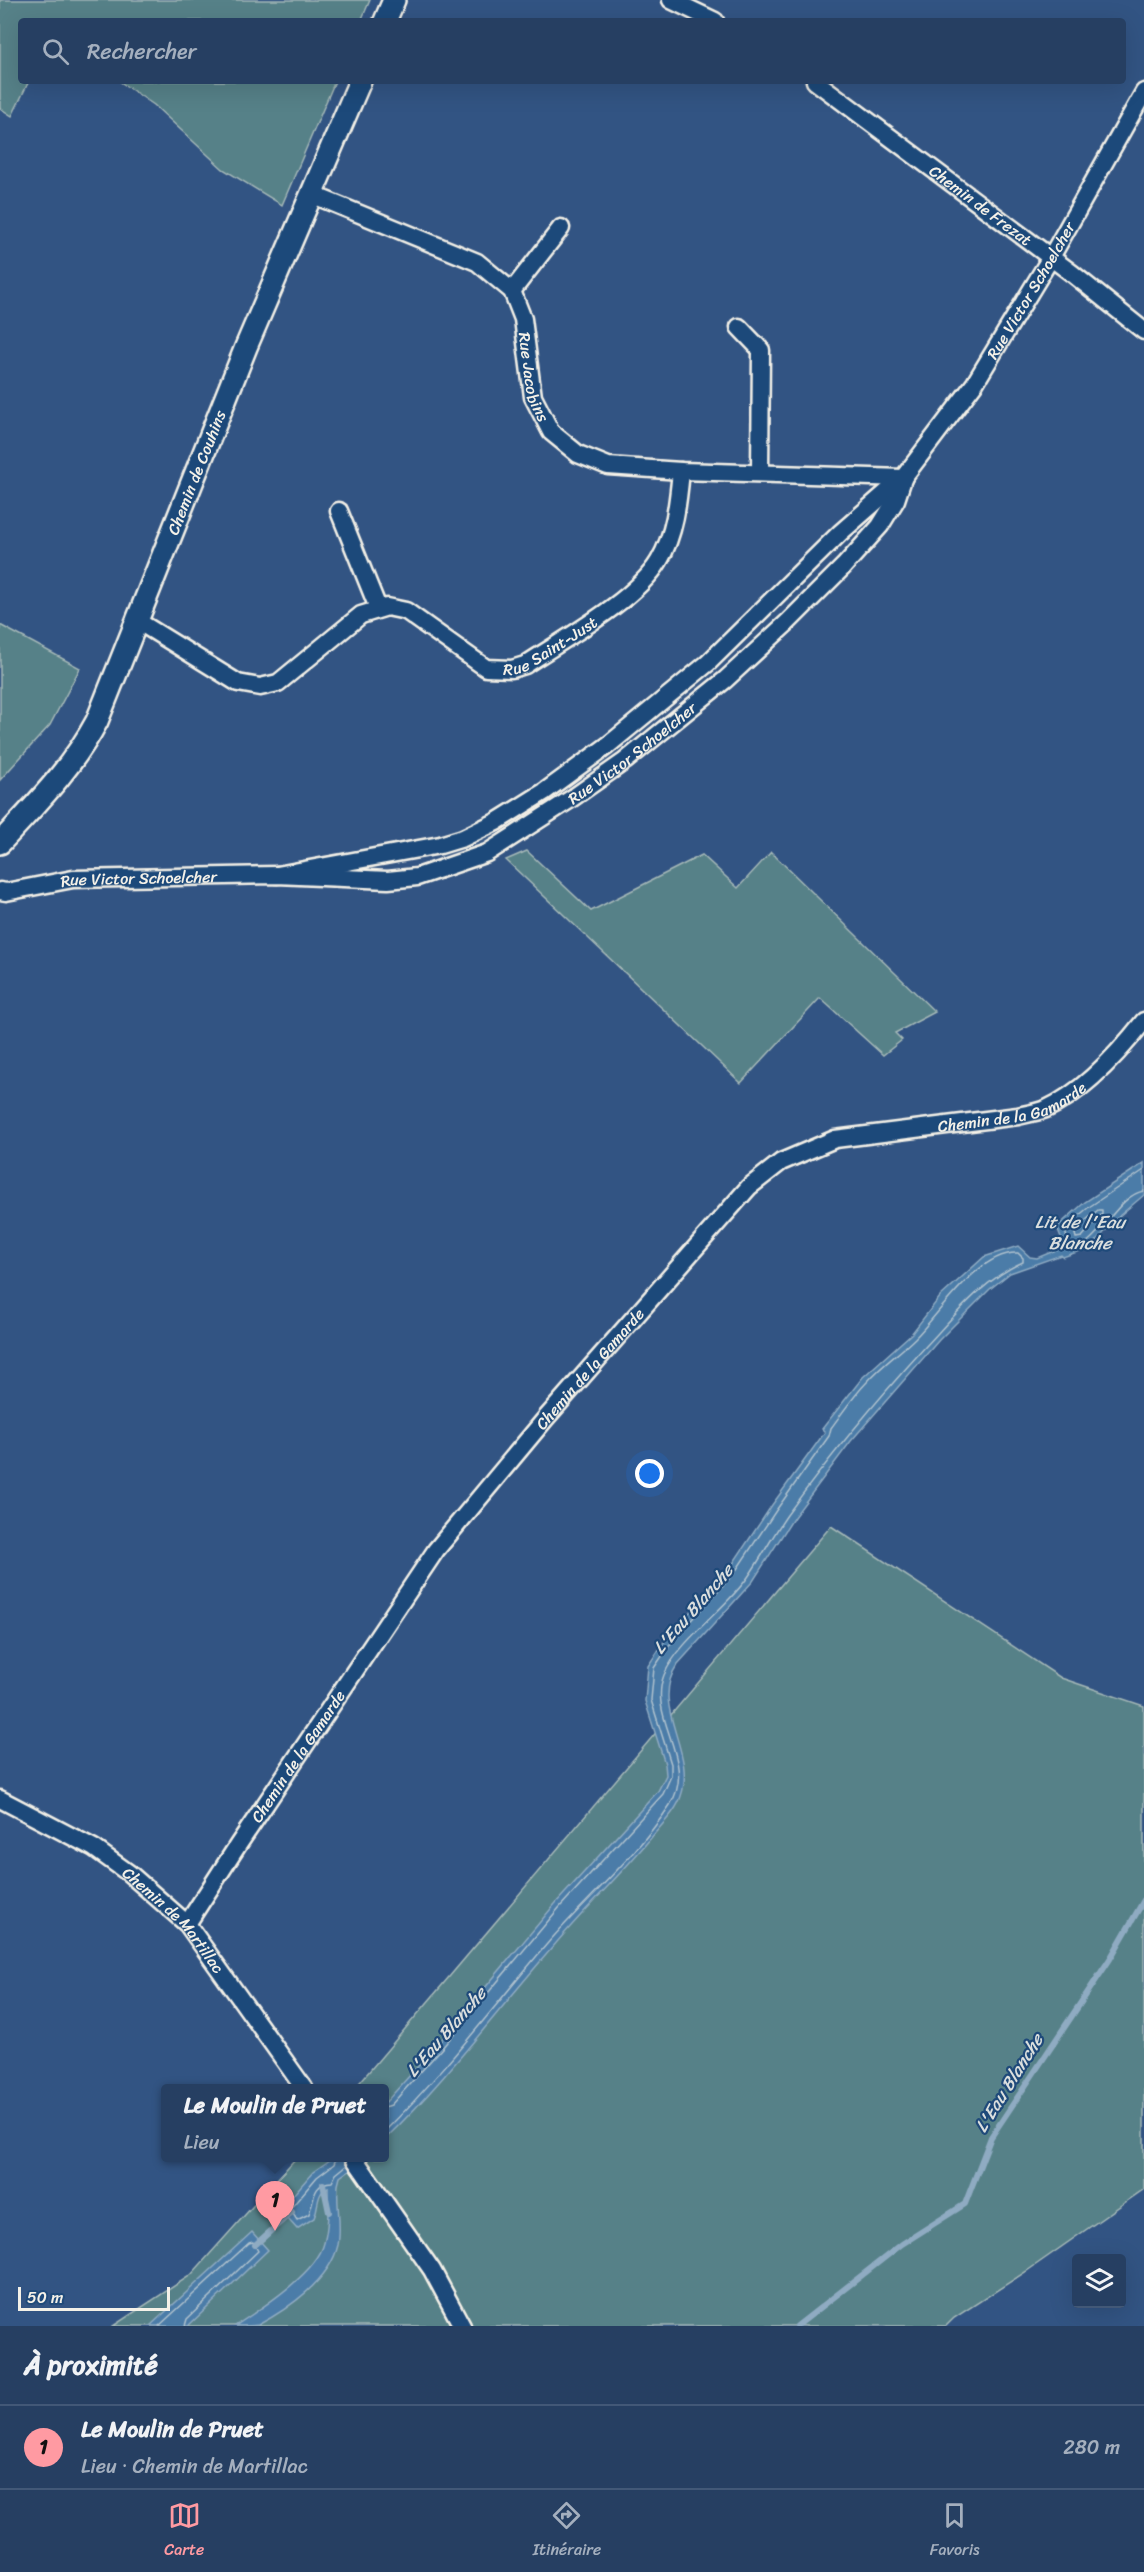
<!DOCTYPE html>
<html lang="fr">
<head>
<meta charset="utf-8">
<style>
	:root { --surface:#263f62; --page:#324a6b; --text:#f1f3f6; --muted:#a4afbe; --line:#425877; --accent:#ff9aa2 }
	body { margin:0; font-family:Sriracha,sans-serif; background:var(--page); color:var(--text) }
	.controls { position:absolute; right:18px; bottom:18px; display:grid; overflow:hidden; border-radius:6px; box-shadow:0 6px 24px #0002 }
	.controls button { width:54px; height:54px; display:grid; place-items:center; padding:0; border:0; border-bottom:2px solid var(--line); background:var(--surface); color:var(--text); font:30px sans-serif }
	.scale { position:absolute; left:18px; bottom:15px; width:152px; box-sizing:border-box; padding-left:6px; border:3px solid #f4f1e8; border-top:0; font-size:16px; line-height:21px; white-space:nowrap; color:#f4f1e8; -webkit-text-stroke:4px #1f4a7a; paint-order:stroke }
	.you { position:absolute; left:650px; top:1474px; width:21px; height:21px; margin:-15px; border:4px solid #fff; border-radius:50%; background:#1a73e8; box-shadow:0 0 0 9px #1a73e833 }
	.badge { display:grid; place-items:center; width:39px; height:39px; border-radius:50%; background:var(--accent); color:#111; font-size:20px; font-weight:700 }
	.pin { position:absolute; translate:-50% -50px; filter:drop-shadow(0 2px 3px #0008) }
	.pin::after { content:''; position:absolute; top:32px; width:21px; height:18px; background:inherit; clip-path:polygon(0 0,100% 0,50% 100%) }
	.popup { position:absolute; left:161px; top:2084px; width:228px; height:78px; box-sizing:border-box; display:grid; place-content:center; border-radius:6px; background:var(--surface); filter:drop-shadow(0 2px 4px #0005); font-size:20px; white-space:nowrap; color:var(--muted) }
	.popup b { font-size:22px; color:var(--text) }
	.popup::after { content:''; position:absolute; left:50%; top:100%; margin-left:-12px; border:12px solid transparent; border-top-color:var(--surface) }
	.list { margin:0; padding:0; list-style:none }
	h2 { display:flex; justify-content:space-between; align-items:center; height:78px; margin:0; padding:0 24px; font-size:26px }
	h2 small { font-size:20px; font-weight:400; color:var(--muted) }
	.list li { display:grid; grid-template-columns:39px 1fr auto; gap:18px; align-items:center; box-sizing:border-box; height:84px; padding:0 24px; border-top:2px solid var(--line) }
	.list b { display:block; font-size:22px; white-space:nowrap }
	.list p { margin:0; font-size:20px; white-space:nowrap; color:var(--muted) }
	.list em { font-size:20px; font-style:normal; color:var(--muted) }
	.icon { flex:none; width:33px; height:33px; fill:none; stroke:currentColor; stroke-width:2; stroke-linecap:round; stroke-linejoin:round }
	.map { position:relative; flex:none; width:1144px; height:2326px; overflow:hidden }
	.search { position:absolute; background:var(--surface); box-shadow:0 6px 24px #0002; left:18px; right:18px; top:18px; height:66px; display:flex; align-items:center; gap:15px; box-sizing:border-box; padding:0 21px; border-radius:6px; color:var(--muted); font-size:22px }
	.sheet { height:162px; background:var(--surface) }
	nav { display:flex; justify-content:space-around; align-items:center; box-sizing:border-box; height:84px; border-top:2px solid var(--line); background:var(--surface); font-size:16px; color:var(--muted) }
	nav a { display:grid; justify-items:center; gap:3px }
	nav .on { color:var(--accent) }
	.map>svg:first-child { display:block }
</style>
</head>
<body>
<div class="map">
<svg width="1144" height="2326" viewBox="0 0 1144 2326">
	<rect width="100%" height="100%" fill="#325483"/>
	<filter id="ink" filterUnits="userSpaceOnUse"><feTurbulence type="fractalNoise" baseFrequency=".0167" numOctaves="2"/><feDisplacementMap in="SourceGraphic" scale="12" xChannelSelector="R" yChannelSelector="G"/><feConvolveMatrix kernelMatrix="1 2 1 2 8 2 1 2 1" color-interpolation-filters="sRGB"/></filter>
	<g filter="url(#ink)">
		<g fill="#578188" stroke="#a6b9b8" stroke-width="1.5">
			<polygon points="0,0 370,0 361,21 21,21 21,81 29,81 12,116 0,108"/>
			<polygon points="119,81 335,81 282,205 223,169 154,105"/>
			<polygon points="0,625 80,668 50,725 0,780"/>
			<polygon points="527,851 591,911 702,855 738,888 771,852 935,1012 895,1033 902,1040 883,1055 820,998 741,1083 506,860"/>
			<polygon points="831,1526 1061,1678 1144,1706 1144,2189 1027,2271 954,2318 946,2326 113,2326 191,2275 296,2158 385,2158 385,2088 355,2088"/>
		</g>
		<g fill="#4b7ca8" stroke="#8fabc2" stroke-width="1.5">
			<path d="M1144 1163V1195L1118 1217 1091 1247 1063 1257 1061 1255 1010 1273 990 1289 939 1340 851 1441 794 1517 753 1581 677 1665C649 1707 697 1751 681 1796 677 1810 664 1822 655 1833 623 1873 585 1908 552 1948 496 2012 446 2080 385 2139V2103L438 2044 555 1904 658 1791 666 1775 665 1764 645 1701 648 1666 668 1636 730 1568 772 1505 825 1432 822 1429 863 1377 912 1333 940 1297 984 1257 1018 1246 1030 1257 1037 1258 1059 1249 1062 1240 1057 1227 1085 1202Z"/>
			<path d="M333 2158H366L340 2177 338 2185C336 2205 342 2225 338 2245 330 2280 288 2309 258 2325 252 2326 242 2326 235 2326 260 2309 317 2273 324 2243 329 2225 328 2206 328 2187 316 2193 319 2206 314 2218L297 2229 280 2210 313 2172Z"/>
			<polygon points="252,2232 268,2250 188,2326 150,2326"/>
		</g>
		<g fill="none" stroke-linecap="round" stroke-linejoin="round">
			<g stroke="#b0c2ce" stroke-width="1.5">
				<path d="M1144 1170 1089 1207 1065 1227 1068 1248C1097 1252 1115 1195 1144 1191"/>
				<polygon points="1098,1210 1102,1210 1102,1214 1082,1237 1076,1238 1074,1230"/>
				<path d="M385 2107 391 2105 442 2048 559 1908 663 1794 671 1776V1764L651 1700 654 1668 673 1640 735 1572 777 1509 829 1436 831 1428C843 1412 854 1395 868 1381 882 1365 900 1353 915 1338 940 1313 979 1251 1018 1253L1023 1258V1262C984 1279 955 1315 926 1346 877 1400 830 1456 787 1515 773 1535 762 1557 748 1577 726 1609 679 1640 664 1675 647 1719 698 1761 670 1805 636 1857 587 1898 547 1944 493 2007 444 2073 385 2131"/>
				<path d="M336 2158 334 2164 317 2177 290 2209 297 2220 309 2214C314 2200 313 2182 332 2182L336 2174 347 2165"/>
				<polyline points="159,2326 249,2243 253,2242 258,2251 187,2319 185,2326"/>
			</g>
			<g stroke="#8fabc2" stroke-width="6">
				<polyline points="323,2184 329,2212"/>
				<polyline points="255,2245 292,2212"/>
				<polyline points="797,2326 902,2244 965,2204 991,2137 1110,1959 1144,1900"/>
			</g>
			<defs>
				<g id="minor">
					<polyline points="671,0 715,21"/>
					<path id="s1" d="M815 81 1073 274 1144 331"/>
					<path id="s2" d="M311 194 477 262 512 291 523 319 533 397 551 432 578 454 608 466 681 471 903 478"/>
					<polyline points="512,291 561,228"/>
					<polyline points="739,327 761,350 760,472"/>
					<polyline points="339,511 378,608"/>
					<path id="s3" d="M136 620 238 683 260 687 278 683 361 615 387 607 406 611 486 668 512 669 525 665C564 639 636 600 659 561 675 534 678 502 681 471"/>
					<path id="s4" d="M277 875 440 845 463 838 496 822 544 792 607 746 708 663 840 533 903 478 975 383 1050 259 1144 92"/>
					<path id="s5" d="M0 891 6 892 73 879 277 875 388 880 417 877 487 853 571 799 625 761 725 680 788 622 844 566 880 526 896 500 903 479"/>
					<path id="s6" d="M0 1799 94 1848 130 1874 187 1924 304 2088"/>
					<path id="s7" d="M187 1924 238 1845 436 1550 546 1418 749 1187 781 1162 835 1139 1018 1116C1027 1114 1037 1112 1046 1109 1084 1092 1118 1054 1144 1021"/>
					<polyline points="354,2158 432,2270 462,2326"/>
				</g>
				<g id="tertiary">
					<polyline points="385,21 394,0"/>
					<path id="s8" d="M0 843C36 804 72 768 97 721L246 347 360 81"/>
				</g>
			</defs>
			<use href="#minor" stroke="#f4f1e8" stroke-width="21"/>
			<use href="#tertiary" stroke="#f4f1e8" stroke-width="26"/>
			<use href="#minor" stroke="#1f4a7a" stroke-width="16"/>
			<use href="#tertiary" stroke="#1f4a7a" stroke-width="21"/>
		</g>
	</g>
	<g text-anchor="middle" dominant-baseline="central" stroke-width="4.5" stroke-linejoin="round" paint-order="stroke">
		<g font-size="16" fill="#f4f1e8" stroke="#1f4a7a">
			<text stroke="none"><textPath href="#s1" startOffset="207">Chemin de Frezat</textPath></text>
			<text stroke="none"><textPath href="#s4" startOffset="988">Rue Victor Schoelcher</textPath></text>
			<text stroke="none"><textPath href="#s2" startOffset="314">Rue Jacobins</textPath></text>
			<text stroke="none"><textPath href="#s8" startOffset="424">Chemin de Couhins</textPath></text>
			<text stroke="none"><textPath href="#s3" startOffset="483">Rue Saint-Just</textPath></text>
			<text stroke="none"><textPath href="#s5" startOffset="669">Rue Victor Schoelcher</textPath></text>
			<text stroke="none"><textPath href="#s5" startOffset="140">Rue Victor Schoelcher</textPath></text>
			<text stroke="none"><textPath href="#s7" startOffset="1209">Chemin de la Gamarde</textPath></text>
			<text stroke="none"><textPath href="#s7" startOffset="687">Chemin de la Gamarde</textPath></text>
			<text stroke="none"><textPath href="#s7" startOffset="201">Chemin de la Gamarde</textPath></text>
			<text stroke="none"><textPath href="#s6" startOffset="214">Chemin de Martillac</textPath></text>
		</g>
		<g font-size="18" font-style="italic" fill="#dbdfde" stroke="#1f4a7a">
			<text x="1080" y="1222">Lit de l'Eau<tspan x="1080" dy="21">Blanche</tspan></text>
			<text transform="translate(693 1609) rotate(-49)">L'Eau Blanche</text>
			<text transform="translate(446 2032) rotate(-49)">L'Eau Blanche</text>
			<text transform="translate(1009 2083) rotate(-58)">L'Eau Blanche</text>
		</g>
	</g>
</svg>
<div class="controls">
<button><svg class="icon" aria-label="layers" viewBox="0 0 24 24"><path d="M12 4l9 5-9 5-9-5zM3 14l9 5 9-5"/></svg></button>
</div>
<div class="scale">50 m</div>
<div class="you"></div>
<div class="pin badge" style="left:275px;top:2231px">1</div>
<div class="popup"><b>Le Moulin de Pruet</b>Lieu</div>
<div class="search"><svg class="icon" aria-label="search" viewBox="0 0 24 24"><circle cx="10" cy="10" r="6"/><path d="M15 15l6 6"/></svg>Rechercher</div>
</div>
<section class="sheet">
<h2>À proximité<small></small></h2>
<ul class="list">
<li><span class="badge">1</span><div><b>Le Moulin de Pruet</b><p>Lieu · Chemin de Martillac</p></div><em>280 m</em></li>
</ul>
</section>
<nav>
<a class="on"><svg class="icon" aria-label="map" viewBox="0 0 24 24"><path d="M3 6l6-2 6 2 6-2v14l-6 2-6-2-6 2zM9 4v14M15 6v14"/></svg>Carte</a>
<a><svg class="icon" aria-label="directions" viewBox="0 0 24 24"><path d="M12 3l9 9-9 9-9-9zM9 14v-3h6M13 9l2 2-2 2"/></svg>Itinéraire</a>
<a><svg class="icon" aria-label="saved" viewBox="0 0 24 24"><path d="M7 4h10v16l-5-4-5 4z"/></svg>Favoris</a>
</nav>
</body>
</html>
